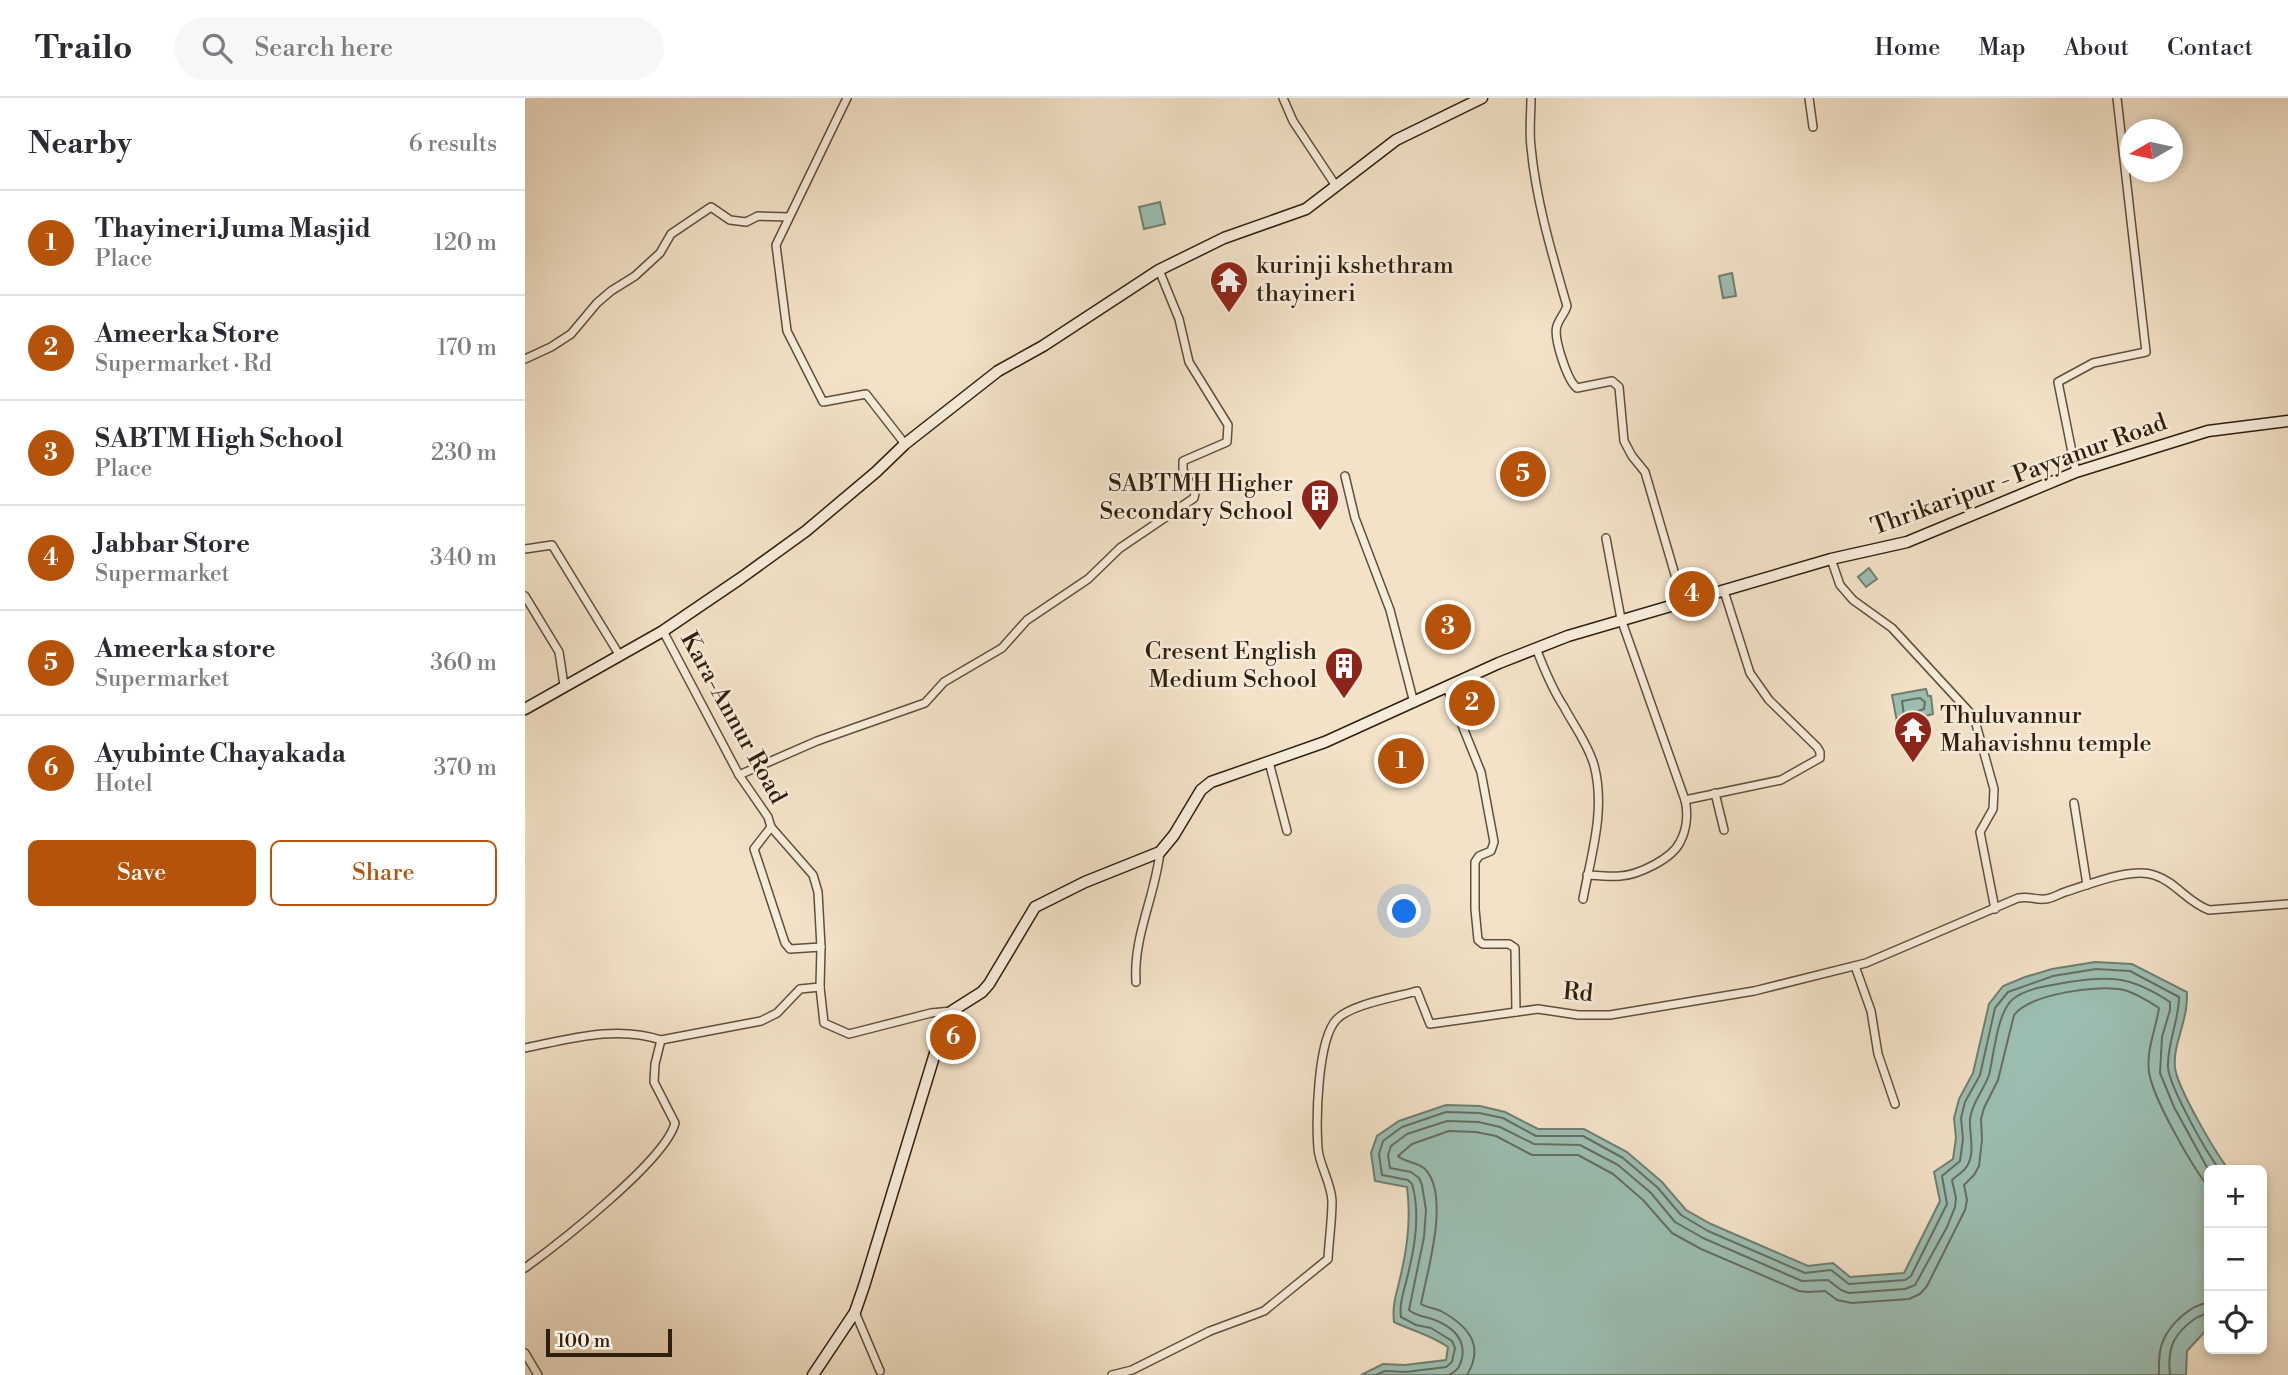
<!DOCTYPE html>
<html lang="en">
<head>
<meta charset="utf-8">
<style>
	:root { --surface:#fff; --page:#f7f7f7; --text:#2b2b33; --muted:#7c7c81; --line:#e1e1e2; --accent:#b45309 }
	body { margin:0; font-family:"Libre Bodoni",serif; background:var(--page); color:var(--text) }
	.controls { position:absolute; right:21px; bottom:21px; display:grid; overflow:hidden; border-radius:10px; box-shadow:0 4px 10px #0003 }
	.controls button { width:63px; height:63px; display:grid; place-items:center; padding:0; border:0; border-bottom:2px solid var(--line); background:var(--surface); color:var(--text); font:35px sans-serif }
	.compass { position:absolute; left:1595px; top:21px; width:63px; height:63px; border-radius:50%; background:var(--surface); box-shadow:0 4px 10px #0003; rotate:261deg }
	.scale { position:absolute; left:21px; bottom:18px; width:126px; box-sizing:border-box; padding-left:7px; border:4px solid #2e1f0e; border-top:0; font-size:19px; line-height:24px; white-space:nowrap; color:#2e1f0e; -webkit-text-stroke:5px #f7ecdb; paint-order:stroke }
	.you { position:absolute; left:880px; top:814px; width:24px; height:24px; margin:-18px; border:5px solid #fff; border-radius:50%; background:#1a73e8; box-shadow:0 0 0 10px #1a73e833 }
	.badge { display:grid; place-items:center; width:46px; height:46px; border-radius:50%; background:var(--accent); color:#fff; font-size:23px; font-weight:700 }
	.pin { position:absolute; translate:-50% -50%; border:4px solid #fff; box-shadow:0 2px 7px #0006 }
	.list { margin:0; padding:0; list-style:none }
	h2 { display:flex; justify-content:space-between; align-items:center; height:91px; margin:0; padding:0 28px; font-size:30px }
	h2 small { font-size:23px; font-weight:400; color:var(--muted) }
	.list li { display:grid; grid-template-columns:46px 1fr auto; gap:21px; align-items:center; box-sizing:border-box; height:105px; padding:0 28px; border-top:2px solid var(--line) }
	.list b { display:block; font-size:26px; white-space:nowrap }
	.list p { margin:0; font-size:23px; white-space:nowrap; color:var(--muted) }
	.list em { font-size:23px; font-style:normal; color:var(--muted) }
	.actions { display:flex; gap:14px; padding:21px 28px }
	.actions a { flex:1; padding:16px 0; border:2px solid var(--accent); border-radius:10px; text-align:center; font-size:24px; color:var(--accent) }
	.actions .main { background:var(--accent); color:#fff }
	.icon { flex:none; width:38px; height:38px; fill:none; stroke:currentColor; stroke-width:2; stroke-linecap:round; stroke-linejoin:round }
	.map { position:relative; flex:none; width:1763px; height:1277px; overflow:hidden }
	header { display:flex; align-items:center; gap:42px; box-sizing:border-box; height:98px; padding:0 35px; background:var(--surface); border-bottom:2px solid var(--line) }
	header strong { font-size:33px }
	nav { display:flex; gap:38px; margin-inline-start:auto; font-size:24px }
	.search { width:490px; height:63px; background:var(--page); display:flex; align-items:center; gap:18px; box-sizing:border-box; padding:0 24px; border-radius:38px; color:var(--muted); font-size:26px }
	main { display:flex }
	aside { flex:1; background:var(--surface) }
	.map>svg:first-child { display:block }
</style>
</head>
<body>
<header>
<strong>Trailo</strong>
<div class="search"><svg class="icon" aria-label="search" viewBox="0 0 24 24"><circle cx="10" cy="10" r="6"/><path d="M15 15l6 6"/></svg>Search here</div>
<nav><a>Home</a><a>Map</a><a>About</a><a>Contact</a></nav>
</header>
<main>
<aside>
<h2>Nearby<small>6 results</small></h2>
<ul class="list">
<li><span class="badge">1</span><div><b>Thayineri Juma Masjid</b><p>Place</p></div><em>120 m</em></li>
<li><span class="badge">2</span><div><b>Ameerka Store</b><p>Supermarket · Rd</p></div><em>170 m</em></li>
<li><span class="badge">3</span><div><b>SABTM High School</b><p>Place</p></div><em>230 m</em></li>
<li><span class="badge">4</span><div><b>Jabbar Store</b><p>Supermarket</p></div><em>340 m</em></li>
<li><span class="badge">5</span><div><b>Ameerka store</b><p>Supermarket</p></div><em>360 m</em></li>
<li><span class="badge">6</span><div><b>Ayubinte Chayakada</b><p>Hotel</p></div><em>370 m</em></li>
</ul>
<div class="actions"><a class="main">Save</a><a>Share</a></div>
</aside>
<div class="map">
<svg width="1763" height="1277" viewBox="0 0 1763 1277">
	<rect width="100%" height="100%" fill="#f3e2c8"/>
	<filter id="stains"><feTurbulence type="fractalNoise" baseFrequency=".00286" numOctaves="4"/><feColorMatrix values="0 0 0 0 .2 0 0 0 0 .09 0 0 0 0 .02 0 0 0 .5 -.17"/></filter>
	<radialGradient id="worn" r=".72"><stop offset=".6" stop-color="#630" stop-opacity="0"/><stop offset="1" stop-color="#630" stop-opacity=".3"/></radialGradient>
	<g fill="#9cbeb2" stroke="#707e70" stroke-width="2">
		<polygon points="635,104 640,126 619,131 614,109"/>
		<polygon points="1207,175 1211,198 1198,200 1194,178"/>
		<polygon points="1344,470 1352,481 1341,489 1333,479"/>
		<polygon points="1401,591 1403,598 1406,598 1408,616 1393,620 1393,625 1377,627 1376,624 1372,624 1367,597"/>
		<path d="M1570 864 1607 866 1662 894C1662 901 1662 909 1660 916 1657 934 1648 951 1650 970 1653 991 1690 1054 1704 1072H1684V1229L1662 1253 1661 1277H836L858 1266 880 1267 921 1262 923 1249C904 1236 890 1234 869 1224 867 1205 872 1195 876 1176 883 1147 886 1119 882 1089L850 1083 846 1055 852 1038 874 1023 921 1007 955 1008 980 1014 1013 1031H1059L1102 1054 1137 1084 1161 1112 1186 1126 1283 1168 1308 1165 1325 1179 1379 1175 1415 1103 1409 1074 1428 1061 1431 1040 1429 1020 1434 1001 1448 975 1464 906 1478 888 1500 879 1527 871Z"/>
	</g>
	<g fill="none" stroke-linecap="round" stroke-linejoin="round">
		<g stroke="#656e60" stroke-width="2">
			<polygon points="1395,600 1400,604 1399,611 1390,614 1385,619 1379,618 1377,603"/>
			<path d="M851 1277 860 1273 881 1274 921 1269 927 1264 930 1250 927 1243 906 1230 891 1227 876 1219C874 1205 879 1194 882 1180 890 1150 896 1116 887 1086L883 1082 857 1077 854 1056 858 1043 877 1029 921 1014 954 1015 978 1020 1011 1038H1058L1098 1060 1132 1089 1156 1117 1183 1133 1280 1175 1306 1172 1324 1186 1380 1182 1386 1178 1422 1106 1417 1078 1435 1063 1438 1041 1436 1020 1440 1004 1455 977 1470 910 1483 894 1528 878 1571 871 1605 873 1654 899C1654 923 1642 945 1643 969 1644 988 1682 1056 1695 1072"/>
			<path d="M924 1277C932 1273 935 1269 937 1260 941 1240 927 1229 910 1222 901 1218 892 1219 884 1212L899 1139 901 1112 897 1087 894 1080 886 1074 865 1070 863 1057 866 1048 882 1036 922 1023 953 1024 975 1029 1009 1046 1055 1047 1093 1067 1126 1095 1150 1124 1178 1140 1277 1183 1303 1182 1316 1192 1324 1195 1380 1191 1390 1187 1422 1129 1430 1109 1431 1100 1427 1082C1430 1079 1435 1076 1439 1072 1452 1059 1444 1036 1445 1021 1447 1004 1459 992 1464 977 1469 957 1472 914 1488 901 1501 890 1527 887 1544 884 1587 877 1607 879 1645 904V912L1637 939 1635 975 1649 1009 1684 1073"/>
			<path d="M942 1277C960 1247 943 1228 916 1213 910 1210 902 1210 896 1206 902 1174 925 1100 901 1072 893 1063 880 1065 873 1058L887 1046 924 1033 951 1034 971 1038 1007 1057H1053L1088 1076 1118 1102 1147 1135 1176 1151 1274 1193 1283 1194 1300 1193 1312 1202 1327 1205 1384 1201 1395 1196 1402 1188 1440 1112 1442 1102 1439 1087 1449 1077 1454 1068 1457 1042 1456 1021 1459 1010 1473 982 1489 917C1505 896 1574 886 1599 892 1610 895 1625 904 1634 910 1631 931 1621 952 1624 974 1628 1001 1667 1068 1684 1090"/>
			<path d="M1634 1277C1634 1267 1633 1253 1638 1243 1645 1226 1666 1206 1684 1205"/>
			<path d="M1645 1277C1644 1268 1644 1257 1647 1248 1651 1235 1670 1216 1684 1216"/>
		</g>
		<defs>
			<g id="minor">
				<polyline points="322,0 251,147 262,233 298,304 341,296 380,346"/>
				<polyline points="758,0 768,23 811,88"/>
				<path d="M1006 0C1006 16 1004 33 1006 49 1011 103 1027 156 1042 208 1040 215 1034 221 1032 228 1028 239 1042 282 1052 290L1087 283 1094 289 1099 343 1107 358 1120 374 1158 504"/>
				<polyline points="1284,0 1288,29"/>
				<polyline points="0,261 26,249 46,236 72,205 86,193 110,178 135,155 146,136 186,109 205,122 221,124 233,118 264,119"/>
				<polyline points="1551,374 1533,284 1568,265 1621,254 1592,0"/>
				<polyline points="820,378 830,420 865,512 889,605"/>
				<polyline points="1081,440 1096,521 1160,702 1256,682 1295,660 1295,654 1292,649 1244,602 1225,575 1199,493"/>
				<polyline points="0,451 27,447 95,558"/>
				<polyline points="1306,461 1315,487 1328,502 1367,530 1449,619 1469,691 1468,711 1455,734 1470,811"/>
				<polyline points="0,498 34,554 39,587"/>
				<polyline points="138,533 214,677 243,719 246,729 229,751 260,845 265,851 296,849 295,889 299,925 324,936 406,915 427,913"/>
				<path d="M1011 550C1019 571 1027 591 1039 609 1049 628 1063 646 1069 667 1081 712 1066 757 1058 801"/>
				<path d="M922 590 956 674 969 744 966 753 954 758 950 764V811L953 842 958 846H984L990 850 991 914 1013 911 1053 917H1085L1229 893 1341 865 1493 800C1506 798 1509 802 1520 801 1526 801 1534 796 1540 794 1563 787 1606 769 1629 777 1651 784 1662 804 1684 812L1763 806"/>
				<polyline points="744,664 762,733"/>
				<polyline points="214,677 292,643 400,605 419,584 477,550 502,522 563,481 595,450 669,400 670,395 658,372 658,363 702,344 703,327 664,264 654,221 634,172"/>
				<polyline points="1190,695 1199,732"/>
				<polyline points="1549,705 1562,787"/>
				<polyline points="246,729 288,777 293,794 296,849"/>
				<path d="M1062 777C1073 777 1084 779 1095 778 1113 777 1147 761 1155 744 1162 731 1163 715 1160 702"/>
				<polyline points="1330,868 1346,913 1353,956 1370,1006"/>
				<path d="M611 884C608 838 630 799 635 754"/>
				<polyline points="136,942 236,923 252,915 275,891 295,889"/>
				<path d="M0 950C45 941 91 927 136 942L130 966 129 984 150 1025C141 1062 33 1146 0 1170"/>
				<polyline points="330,1214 355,1273"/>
				<polyline points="0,1255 13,1277"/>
				<path d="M587 1277 607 1272 685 1233 739 1213 803 1161C804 1142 807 1122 807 1103 806 1084 795 1069 793 1051 791 1023 792 941 812 921 827 906 872 899 892 893L905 926 991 914"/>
			</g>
			<g id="secondary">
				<polyline points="0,611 138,533 216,480 281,433 351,374 380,346 473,273 518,248 634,172 699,140 781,111 871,42 957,0"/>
				<polyline points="288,1277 330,1214 339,1188 418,929 427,913 457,894 464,886 510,809 560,784 635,754 649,737 676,692 686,684 800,644 974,565 1043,538 1306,461 1382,444 1551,374 1683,333 1763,323"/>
			</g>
		</defs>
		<use href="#minor" stroke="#5f503c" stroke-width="10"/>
		<use href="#secondary" stroke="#2e1f0e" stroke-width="13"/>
		<use href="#minor" stroke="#f7ecdb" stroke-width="7"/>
		<use href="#secondary" stroke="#f7ecdb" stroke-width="10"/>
	</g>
	<defs>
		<symbol id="temple-pin" viewBox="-11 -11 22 30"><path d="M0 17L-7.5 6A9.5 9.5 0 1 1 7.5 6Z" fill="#8f2418" stroke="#f7ecdb"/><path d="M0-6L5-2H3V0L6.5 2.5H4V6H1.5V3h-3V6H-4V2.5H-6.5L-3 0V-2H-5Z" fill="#fff"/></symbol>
		<symbol id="building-pin" viewBox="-11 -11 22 30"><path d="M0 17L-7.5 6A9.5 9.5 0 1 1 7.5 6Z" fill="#8f2418" stroke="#f7ecdb"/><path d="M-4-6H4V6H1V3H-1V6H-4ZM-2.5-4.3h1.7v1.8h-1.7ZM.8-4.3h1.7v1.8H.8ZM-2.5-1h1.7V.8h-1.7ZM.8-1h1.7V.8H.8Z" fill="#fff"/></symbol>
	</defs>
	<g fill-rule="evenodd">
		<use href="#temple-pin" x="682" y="160" width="44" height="60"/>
		<use href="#building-pin" x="773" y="378" width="44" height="60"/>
		<use href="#building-pin" x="797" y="546" width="44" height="60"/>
		<use href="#temple-pin" x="1366" y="610" width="44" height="60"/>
	</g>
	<g text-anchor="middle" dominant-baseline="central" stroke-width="5" stroke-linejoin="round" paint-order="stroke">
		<g font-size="24" fill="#2e1f0e" stroke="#f7ecdb" text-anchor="start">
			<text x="731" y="168">kurinji kshethram<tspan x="731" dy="28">thayineri</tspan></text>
			<text x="768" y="386" text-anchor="end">SABTMH Higher<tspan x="768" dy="28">Secondary School</tspan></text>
			<text x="792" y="554" text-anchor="end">Cresent English<tspan x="792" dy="28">Medium School</tspan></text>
			<text x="1415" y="618">Thuluvannur<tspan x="1415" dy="28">Mahavishnu temple</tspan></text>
		</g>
		<g font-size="24" fill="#2e1f0e" stroke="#f7ecdb">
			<text transform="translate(1494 377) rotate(-20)">Thrikaripur - Payyanur Road</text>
			<text transform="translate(208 620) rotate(61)">Kara-Annur Road</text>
			<text transform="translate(1053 895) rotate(5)">Rd</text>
		</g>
	</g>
	<rect width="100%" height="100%" filter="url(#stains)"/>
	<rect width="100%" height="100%" fill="url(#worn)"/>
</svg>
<div class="controls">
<button>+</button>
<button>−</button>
<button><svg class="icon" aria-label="locate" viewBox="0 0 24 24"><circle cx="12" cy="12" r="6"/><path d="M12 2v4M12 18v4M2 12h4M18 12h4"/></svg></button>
</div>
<svg class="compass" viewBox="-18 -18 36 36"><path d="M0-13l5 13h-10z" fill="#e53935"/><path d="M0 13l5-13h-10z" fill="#7c7c81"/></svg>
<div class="scale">100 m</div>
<div class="you"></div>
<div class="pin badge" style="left:876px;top:663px">1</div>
<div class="pin badge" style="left:947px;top:605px">2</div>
<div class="pin badge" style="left:923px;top:529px">3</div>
<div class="pin badge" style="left:1167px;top:496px">4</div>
<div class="pin badge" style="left:998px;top:376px">5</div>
<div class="pin badge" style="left:428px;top:939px">6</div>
</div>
</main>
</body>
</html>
